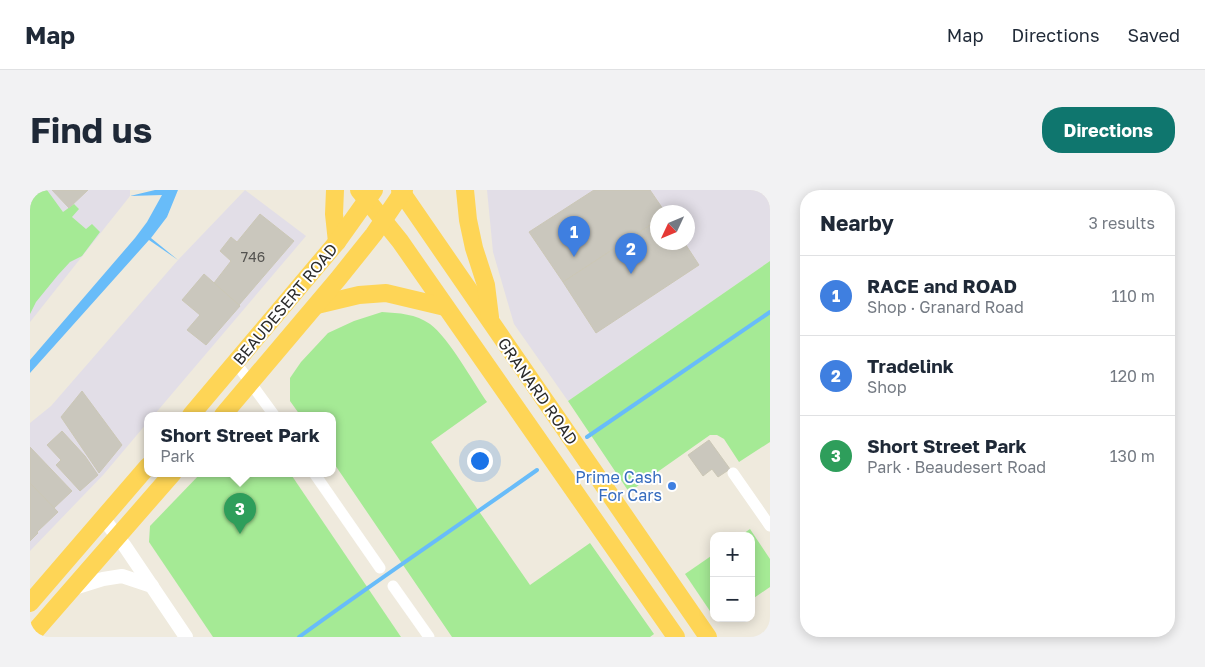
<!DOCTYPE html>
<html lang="en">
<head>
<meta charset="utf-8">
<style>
	:root { --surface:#fff; --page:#f2f2f3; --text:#1f2937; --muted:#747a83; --line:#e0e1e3; --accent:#0f766e }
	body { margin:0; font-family:"Golos Text",sans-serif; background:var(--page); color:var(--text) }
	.controls { position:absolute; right:15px; bottom:15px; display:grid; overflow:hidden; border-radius:10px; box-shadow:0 2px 12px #0003 }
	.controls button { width:45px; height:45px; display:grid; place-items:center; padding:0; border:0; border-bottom:1px solid var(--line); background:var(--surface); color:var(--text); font:25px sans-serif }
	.compass { position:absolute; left:620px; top:15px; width:45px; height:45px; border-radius:50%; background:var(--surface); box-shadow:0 2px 12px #0003; rotate:226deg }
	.you { position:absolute; left:449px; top:270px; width:18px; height:18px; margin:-12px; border:4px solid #fff; border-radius:50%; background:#1a73e8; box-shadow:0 0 0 8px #1a73e833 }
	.badge { display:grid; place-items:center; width:32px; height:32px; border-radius:50%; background:var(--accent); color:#fff; font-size:16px; font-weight:700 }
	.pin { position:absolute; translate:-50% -41px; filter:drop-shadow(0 1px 2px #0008) }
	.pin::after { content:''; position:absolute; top:26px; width:18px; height:15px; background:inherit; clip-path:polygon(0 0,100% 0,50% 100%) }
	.popup { position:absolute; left:114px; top:222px; width:192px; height:65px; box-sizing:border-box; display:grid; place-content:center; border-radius:10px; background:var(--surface); filter:drop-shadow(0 1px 4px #0005); font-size:16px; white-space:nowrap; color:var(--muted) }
	.popup b { font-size:19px; color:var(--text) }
	.popup::after { content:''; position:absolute; left:50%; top:100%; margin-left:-10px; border:10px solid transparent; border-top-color:var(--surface) }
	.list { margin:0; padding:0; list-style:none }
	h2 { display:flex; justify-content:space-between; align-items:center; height:65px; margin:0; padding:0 20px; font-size:21px }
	h2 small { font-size:16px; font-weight:400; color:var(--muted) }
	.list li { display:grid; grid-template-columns:32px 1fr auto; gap:15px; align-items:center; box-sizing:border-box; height:80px; padding:0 20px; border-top:1px solid var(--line) }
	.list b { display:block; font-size:19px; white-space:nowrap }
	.list p { margin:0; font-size:16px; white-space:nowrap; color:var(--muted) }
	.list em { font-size:16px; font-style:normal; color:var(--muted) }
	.map { position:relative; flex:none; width:740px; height:447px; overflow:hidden; border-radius:20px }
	header { display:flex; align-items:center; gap:30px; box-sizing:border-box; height:70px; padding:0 25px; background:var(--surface); border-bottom:1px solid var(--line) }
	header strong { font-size:24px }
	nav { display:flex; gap:28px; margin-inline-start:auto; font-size:18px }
	.intro { display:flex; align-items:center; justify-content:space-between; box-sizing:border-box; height:120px; padding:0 30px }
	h1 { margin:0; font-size:35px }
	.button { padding:12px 22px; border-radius:20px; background:var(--accent); color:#fff; font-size:18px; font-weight:700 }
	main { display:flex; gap:30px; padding:0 30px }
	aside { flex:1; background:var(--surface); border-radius:20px; box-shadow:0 2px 12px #0003 }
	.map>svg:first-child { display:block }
</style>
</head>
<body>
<header>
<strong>Map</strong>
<nav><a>Map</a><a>Directions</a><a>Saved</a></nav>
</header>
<div class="intro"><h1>Find us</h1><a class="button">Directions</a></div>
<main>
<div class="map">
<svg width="740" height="447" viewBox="0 0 740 447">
	<rect width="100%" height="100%" fill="#efeadd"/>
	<g fill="#e2dee7" fill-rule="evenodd">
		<polygon points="0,0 100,0 100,6 0,132"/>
		<polygon points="215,0 276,46 124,225 118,225 117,233 74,284 0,361 0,233 21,216 148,70"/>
		<path d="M457 0H740V71L538 211 484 134 463 62ZM628 22H658V52H628Z"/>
	</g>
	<g fill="#a5ea95">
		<polygon points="0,0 17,0 33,22 44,14 49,19 42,27 56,39 62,34 70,42 52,66 40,72 28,85 6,112 0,124"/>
		<polygon points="740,71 740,252 709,272 694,249 687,245 680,245 599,302 538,211"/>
		<path d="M352 122C369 123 386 124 400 134 419 148 443 192 457 212L401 252 500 395 560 353 624 444 620 447H422L303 272 302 225H270L260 211V188L271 172 298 143 324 131Z"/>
		<polygon points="171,283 260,283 371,447 183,447 119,352 120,336"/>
		<polygon points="720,339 740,369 740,397 721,410 721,346 710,346"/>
		<polygon points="684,364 684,427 655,384"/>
	</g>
	<polygon fill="#68bcf9" points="125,0 148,0 137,27 121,48 148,70 119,50 0,183 0,170 105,48 117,32 132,5 100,6"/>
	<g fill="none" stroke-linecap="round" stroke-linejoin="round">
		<g stroke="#68bcf9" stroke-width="4">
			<polyline points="557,247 740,122"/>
			<path d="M269 447C347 390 428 336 507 280"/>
		</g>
	</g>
	<g fill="#cac7bd" stroke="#cbc7b6">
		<polygon points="22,0 58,0 39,18"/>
		<polygon points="564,0 620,0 635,22 628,22 628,30 533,92 499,42"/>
		<polygon points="230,24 264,51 209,115 184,93 201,71 190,61 201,47 207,52"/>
		<polygon points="628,30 628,52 654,52 669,75 566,143 533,92"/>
		<polygon points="174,84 210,116 176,155 157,140 170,125 152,110"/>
		<polygon points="52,201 92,255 69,283 31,227"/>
		<polygon points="32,241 55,266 68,285 50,301 26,275 31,270 17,255"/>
		<polygon points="679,250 700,279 688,287 682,279 673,286 658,265"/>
		<polygon points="0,257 42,301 24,318 0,293"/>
		<polygon points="0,293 28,322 7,342 8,343 0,351"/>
	</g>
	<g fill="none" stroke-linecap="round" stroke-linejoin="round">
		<g stroke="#fff" stroke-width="11">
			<polyline points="206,173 244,225"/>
			<polyline points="284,283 350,378"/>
			<polyline points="703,283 740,336"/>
			<polyline points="363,396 399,447"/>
		</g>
		<g stroke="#fff" stroke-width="14">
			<polyline points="73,328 94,355 156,447"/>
			<polyline points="41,399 73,389 92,386 122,396"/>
		</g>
		<g stroke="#fed556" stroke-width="18">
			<polyline points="305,0 304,24 307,52"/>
			<polyline points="329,0 370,51 646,447"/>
			<polyline points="370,0 678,447"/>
			<polyline points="435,0 438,30 444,58 456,95 460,127"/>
			<polyline points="287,115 329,105 356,103 415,117"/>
			<polyline points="161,225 307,52 344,0"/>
			<polyline points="193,225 308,89 344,44 374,0"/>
			<polyline points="0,413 118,276"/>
			<polyline points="0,447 143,283"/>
		</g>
	</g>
	<circle fill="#3f7fe0" stroke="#fff" stroke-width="2" cx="642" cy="296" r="5"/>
	<g text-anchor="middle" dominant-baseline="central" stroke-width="4" stroke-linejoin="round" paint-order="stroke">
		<g font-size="14" fill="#545350">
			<text x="223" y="66">746</text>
		</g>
		<g font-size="16" fill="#2c2c2c" stroke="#fff">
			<text transform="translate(255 114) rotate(-50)">BEAUDESERT ROAD</text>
			<text transform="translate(508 201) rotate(55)">GRANARD ROAD</text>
		</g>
		<g font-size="16" fill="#366cbe" stroke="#fff" text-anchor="end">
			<text x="632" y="287">Prime Cash<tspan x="632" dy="18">For Cars</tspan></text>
		</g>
	</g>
</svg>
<div class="controls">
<button>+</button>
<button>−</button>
</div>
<svg class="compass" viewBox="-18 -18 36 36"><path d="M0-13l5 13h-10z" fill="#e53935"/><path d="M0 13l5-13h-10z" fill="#747a83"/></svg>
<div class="you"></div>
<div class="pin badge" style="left:544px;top:67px;background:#3f7fe0">1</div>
<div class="pin badge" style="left:601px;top:84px;background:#3f7fe0">2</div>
<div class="pin badge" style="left:210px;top:344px;background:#2e9e5b">3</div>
<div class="popup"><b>Short Street Park</b>Park</div>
</div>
<aside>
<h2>Nearby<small>3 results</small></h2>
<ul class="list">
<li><span class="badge" style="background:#3f7fe0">1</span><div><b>RACE and ROAD</b><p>Shop · Granard Road</p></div><em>110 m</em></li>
<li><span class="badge" style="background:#3f7fe0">2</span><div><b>Tradelink</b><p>Shop</p></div><em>120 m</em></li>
<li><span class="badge" style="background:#2e9e5b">3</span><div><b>Short Street Park</b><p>Park · Beaudesert Road</p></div><em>130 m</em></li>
</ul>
</aside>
</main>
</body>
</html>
